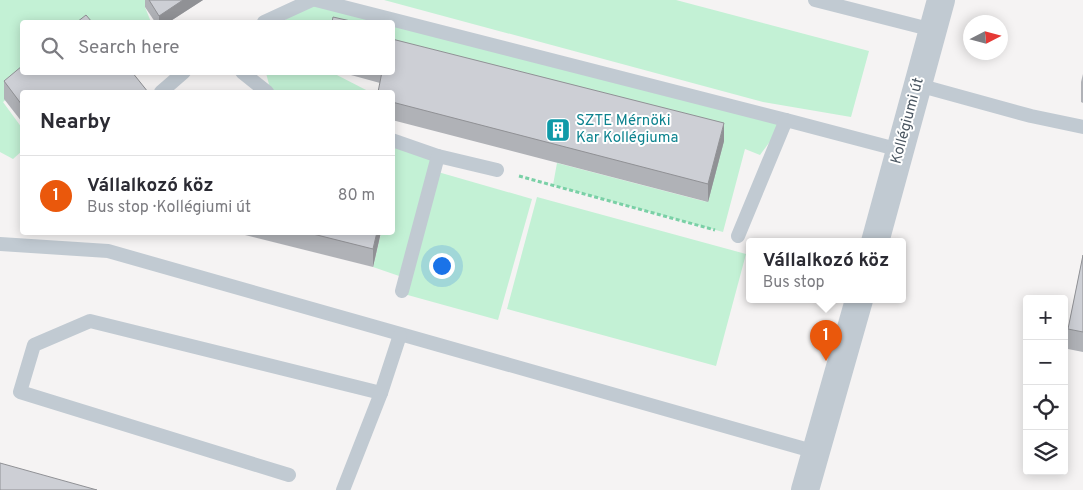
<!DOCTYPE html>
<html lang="en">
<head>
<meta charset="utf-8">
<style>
	:root { --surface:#fff; --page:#f7f7f7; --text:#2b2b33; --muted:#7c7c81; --line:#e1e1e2; --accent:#ea580c }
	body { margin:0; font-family:Overpass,sans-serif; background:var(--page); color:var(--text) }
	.controls { position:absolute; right:15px; bottom:15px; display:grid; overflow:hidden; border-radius:5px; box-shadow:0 2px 12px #0003 }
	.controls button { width:45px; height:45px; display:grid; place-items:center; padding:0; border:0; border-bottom:1px solid var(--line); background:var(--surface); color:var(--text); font:25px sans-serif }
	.compass { position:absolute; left:963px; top:15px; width:45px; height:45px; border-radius:50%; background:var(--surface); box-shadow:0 2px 12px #0003; rotate:84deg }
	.you { position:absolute; left:441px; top:265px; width:18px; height:18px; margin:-12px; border:4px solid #fff; border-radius:50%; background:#1a73e8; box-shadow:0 0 0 8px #1a73e833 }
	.badge { display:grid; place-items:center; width:32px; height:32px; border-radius:50%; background:var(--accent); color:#fff; font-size:16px; font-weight:700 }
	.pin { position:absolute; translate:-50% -41px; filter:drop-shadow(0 1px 2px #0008) }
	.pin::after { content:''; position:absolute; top:26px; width:18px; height:15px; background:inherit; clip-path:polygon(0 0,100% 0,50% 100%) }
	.popup { position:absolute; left:746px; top:238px; width:160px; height:65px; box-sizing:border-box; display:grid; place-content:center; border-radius:5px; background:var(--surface); filter:drop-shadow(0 1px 4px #0005); font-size:16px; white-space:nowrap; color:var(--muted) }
	.popup b { font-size:19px; color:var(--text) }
	.popup::after { content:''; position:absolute; left:50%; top:100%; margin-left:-10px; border:10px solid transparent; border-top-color:var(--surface) }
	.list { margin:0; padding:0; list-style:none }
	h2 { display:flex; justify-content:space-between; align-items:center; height:65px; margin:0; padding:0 20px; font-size:21px }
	h2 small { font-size:16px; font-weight:400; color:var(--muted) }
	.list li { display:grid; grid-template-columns:32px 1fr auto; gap:15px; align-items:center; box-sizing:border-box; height:80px; padding:0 20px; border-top:1px solid var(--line) }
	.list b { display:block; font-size:19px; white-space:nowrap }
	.list p { margin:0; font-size:16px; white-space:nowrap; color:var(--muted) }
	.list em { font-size:16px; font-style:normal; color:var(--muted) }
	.icon { flex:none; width:28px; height:28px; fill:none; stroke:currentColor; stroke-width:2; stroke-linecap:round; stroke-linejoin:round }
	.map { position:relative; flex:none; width:1083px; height:490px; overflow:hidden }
	.search { position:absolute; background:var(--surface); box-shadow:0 2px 12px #0003; left:20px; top:20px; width:375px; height:55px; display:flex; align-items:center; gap:12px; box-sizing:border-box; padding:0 18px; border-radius:5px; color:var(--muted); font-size:19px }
	.panel { position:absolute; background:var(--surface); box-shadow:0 2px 12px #0003; left:20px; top:90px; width:375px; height:145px; border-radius:5px }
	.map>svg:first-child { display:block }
</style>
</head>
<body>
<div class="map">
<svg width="1083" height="490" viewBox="0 0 1083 490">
	<rect width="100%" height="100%" fill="#f5f3f3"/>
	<g fill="#c3f1d5">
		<polygon points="0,0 155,0 145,7 151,22 22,22 22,72 38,73 3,102 22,128 22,151 13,159 0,152"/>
		<polygon points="313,0 786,120 760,155 745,149 723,232 553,185 557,163 707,202 393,57 392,22 282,22"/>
		<polygon points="384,0 676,0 869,51 851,117 763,102"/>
		<polygon points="266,73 333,73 370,92 271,92"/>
		<polygon points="393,140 438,156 405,278 373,267 381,233 392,232"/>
		<polygon points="438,172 532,199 498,320 404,294"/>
		<polygon points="537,197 746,254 716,366 507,309"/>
	</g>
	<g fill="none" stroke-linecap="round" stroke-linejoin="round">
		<polyline stroke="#7ad0a6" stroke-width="3" stroke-dasharray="4 2.5" stroke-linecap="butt" points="519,176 715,230"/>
		<g stroke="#c1cad2" stroke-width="14">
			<polyline points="316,0 786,120"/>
			<polyline points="815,0 933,30"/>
			<polyline points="264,22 312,0"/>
			<polyline points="242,72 267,92"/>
			<polyline points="918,85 1031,116 1083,127"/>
			<polyline points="161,92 184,72"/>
			<polyline points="392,140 438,156"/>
			<polyline points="738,236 786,120 900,150"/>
			<polyline points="0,244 108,251 816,452"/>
			<polyline points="402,291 438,156 497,170"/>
			<polyline points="289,475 20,392 34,345 90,321 381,393"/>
			<polyline points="343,490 381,393 400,335"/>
		</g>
		<g stroke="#c1cad2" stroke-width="28">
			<polyline points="875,242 941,0"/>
			<polyline points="805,490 859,300"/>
		</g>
	</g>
	<g fill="#b0b2b7">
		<polygon points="145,0 203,0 169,22 155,22 145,7"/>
		<polygon points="340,72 392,72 724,141 708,202 392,120 392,92 380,83"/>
		<polygon points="1083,74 1083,103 1081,102 1081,82"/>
		<polygon points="4,81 22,92 22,122 4,99"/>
		<polygon points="233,232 381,232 373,267"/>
		<polygon points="1083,255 1083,352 1068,349 1068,329"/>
	</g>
	<g fill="#909195">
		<polygon points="183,0 203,0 169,22 159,22 159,16"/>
		<polygon points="724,123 724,141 708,202 708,184"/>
		<polygon points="377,232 381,232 373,267 373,249"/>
	</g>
	<g fill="#cdcfd5" stroke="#909195">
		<polygon points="149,0 183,0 159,16"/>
		<polygon points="86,15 92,22 77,22"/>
		<polygon points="333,17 355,22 332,22"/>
		<polygon points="392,39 724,123 708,184 392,102 392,92 378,92 382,72 392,72"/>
		<polygon points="22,66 22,72 132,72 148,92 22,92 22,105 4,81"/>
		<polygon points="305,232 377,232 373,249"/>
		<polygon points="1083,255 1083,332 1068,329"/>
		<polygon points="0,463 97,490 0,490"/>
	</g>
	<defs>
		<symbol id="building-square" viewBox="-11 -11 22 22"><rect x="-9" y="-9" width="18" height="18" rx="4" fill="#0f9aa8" stroke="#fff"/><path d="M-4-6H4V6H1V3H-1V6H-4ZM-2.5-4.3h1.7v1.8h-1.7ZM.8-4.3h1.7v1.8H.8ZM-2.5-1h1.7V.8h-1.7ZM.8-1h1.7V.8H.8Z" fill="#fff"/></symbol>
	</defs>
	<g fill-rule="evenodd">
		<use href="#building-square" x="544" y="116" width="28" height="28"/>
	</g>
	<g text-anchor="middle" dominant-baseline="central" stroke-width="4" stroke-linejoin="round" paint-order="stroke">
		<g font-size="15" fill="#0d838f" stroke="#fff" text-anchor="start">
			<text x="576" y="121">SZTE Mérnöki<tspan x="576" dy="17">Kar Kollégiuma</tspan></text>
		</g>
		<g font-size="15" fill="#4a5661" stroke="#fff">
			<text transform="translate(908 121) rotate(-75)">Kollégiumi út</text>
		</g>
	</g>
</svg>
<div class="controls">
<button>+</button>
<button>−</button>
<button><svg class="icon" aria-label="locate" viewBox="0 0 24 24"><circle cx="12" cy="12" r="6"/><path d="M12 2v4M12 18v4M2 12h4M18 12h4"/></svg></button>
<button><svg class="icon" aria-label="layers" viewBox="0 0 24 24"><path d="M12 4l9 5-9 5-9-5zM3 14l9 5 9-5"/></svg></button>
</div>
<svg class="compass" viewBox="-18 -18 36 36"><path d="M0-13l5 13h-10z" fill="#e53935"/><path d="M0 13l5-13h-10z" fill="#7c7c81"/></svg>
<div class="you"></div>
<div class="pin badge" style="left:826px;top:361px">1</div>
<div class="popup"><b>Vállalkozó köz</b>Bus stop</div>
<div class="search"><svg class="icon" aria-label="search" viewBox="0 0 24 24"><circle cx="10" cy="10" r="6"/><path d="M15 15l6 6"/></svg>Search here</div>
<section class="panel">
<h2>Nearby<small></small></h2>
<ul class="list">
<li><span class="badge">1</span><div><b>Vállalkozó köz</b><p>Bus stop · Kollégiumi út</p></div><em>80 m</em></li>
</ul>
</section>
</div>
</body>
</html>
